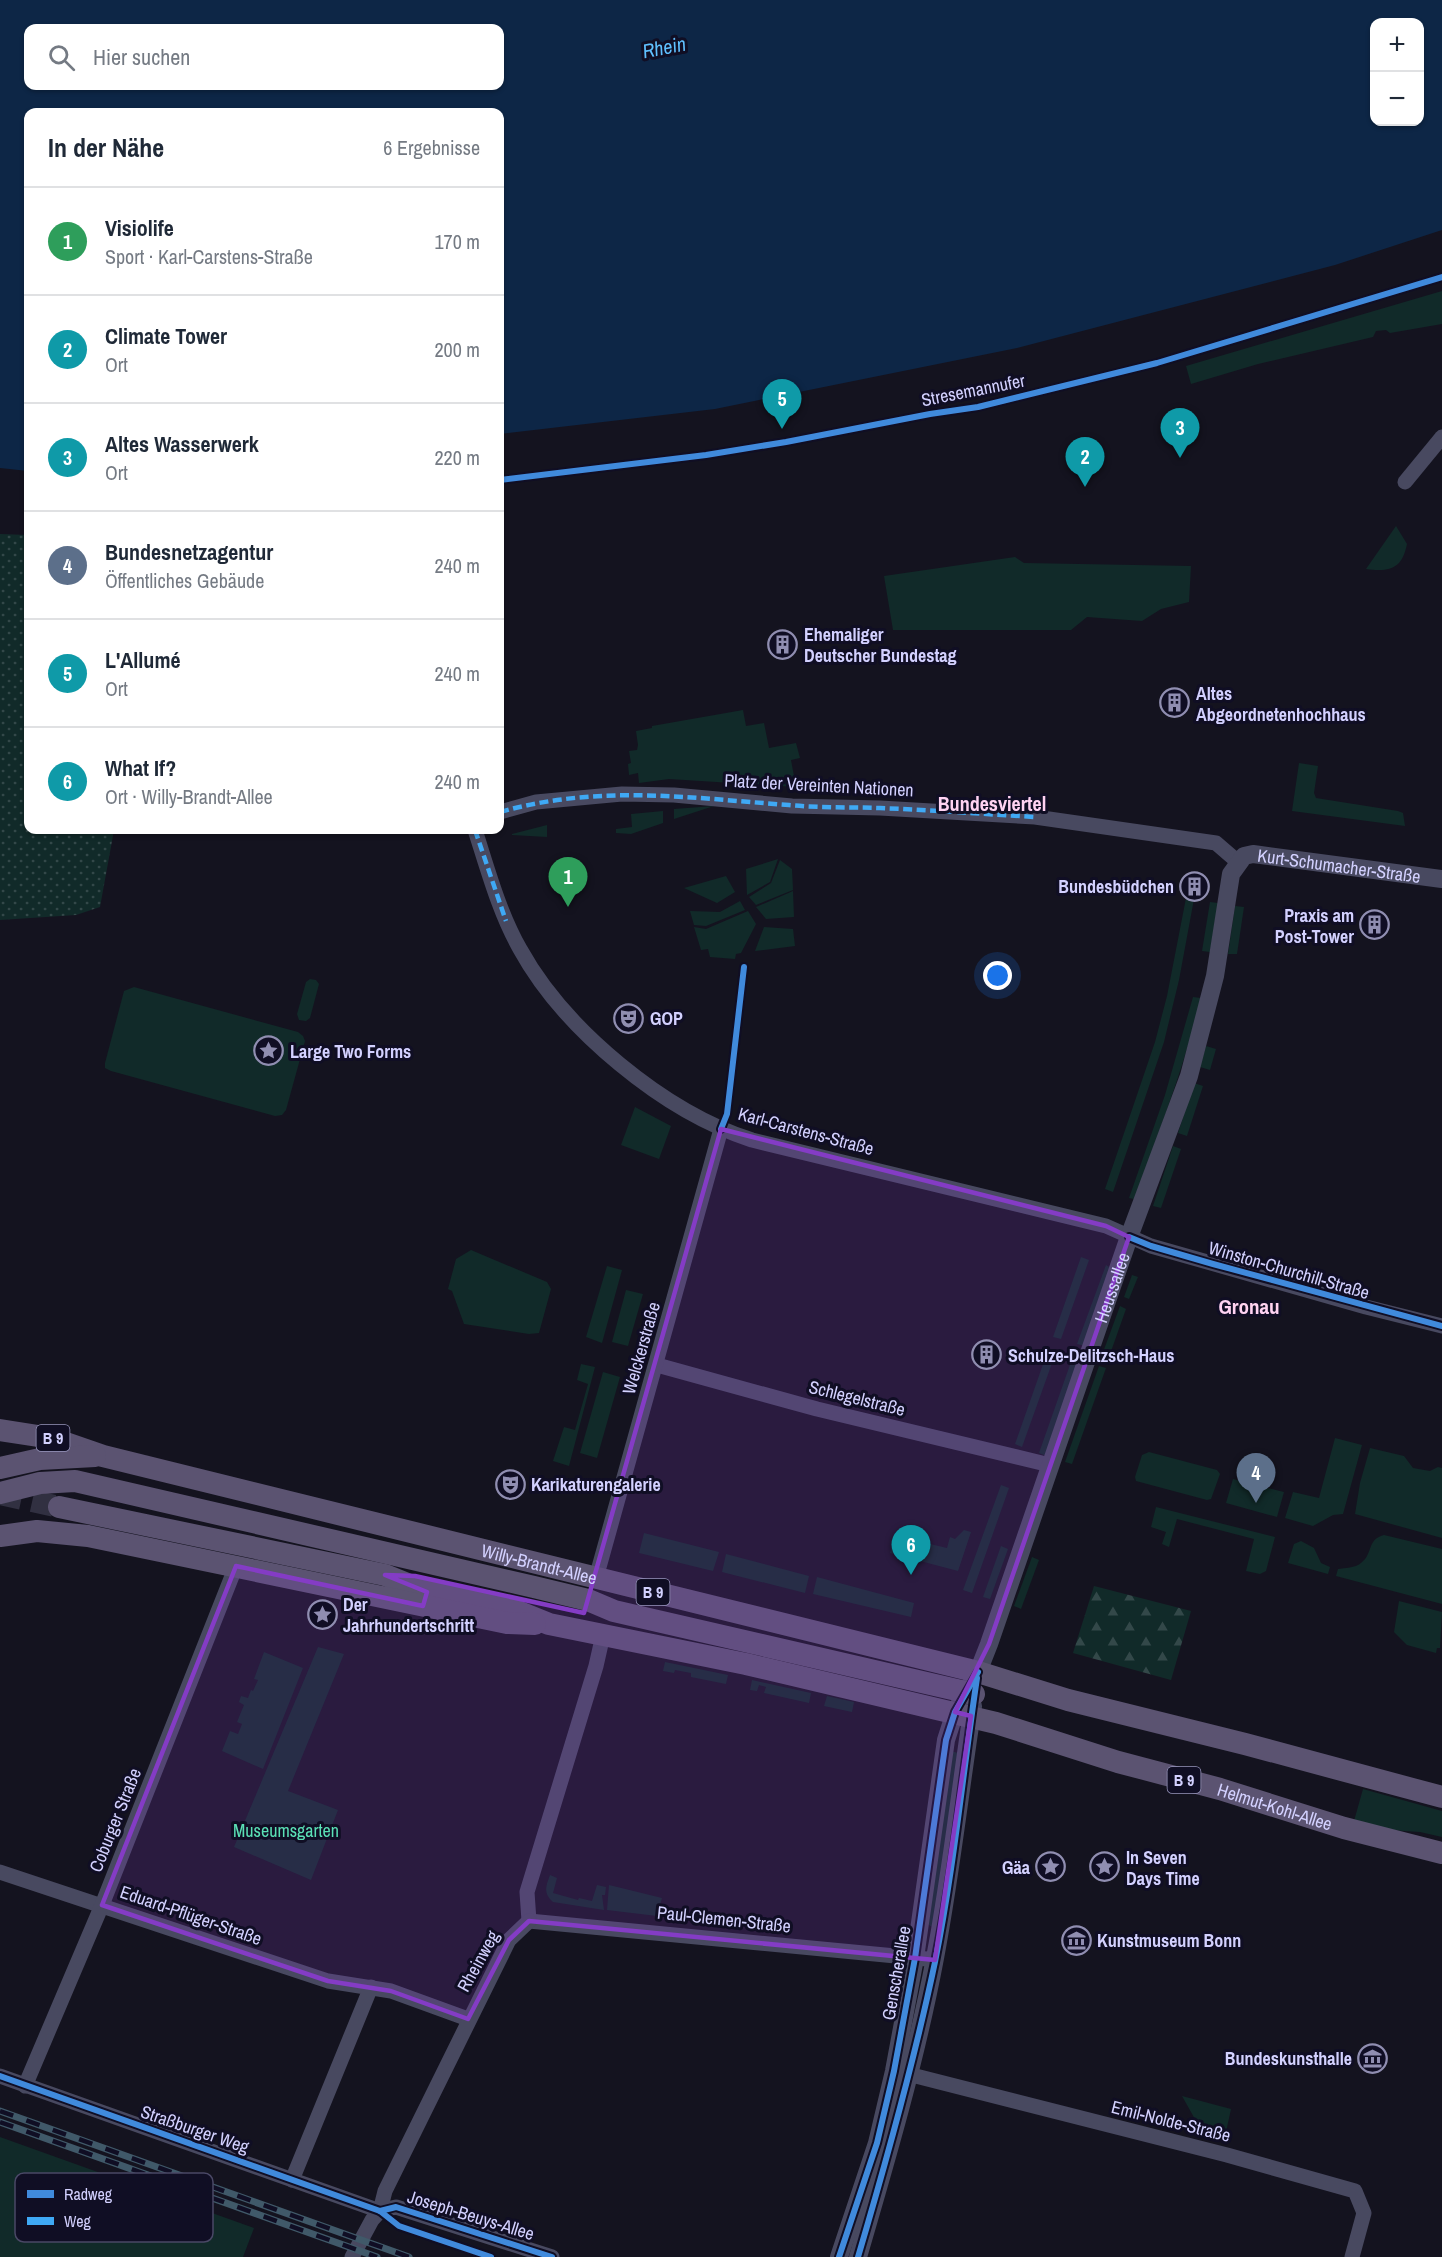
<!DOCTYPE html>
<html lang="de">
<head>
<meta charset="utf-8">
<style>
	:root { --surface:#fff; --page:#f2f2f3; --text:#1f2937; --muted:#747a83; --line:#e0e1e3; --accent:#1a73e8 }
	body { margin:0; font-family:"Archivo Narrow",sans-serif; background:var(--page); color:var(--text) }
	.controls { position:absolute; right:18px; top:18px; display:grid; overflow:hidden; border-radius:12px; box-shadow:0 2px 4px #0004 }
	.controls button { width:54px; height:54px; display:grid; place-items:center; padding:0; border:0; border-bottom:2px solid var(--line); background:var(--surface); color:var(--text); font:30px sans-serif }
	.you { position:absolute; left:998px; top:976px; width:21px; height:21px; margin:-15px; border:4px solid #fff; border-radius:50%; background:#1a73e8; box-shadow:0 0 0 9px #1a73e833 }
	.badge { display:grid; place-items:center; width:39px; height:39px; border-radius:50%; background:var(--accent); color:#fff; font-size:20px; font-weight:700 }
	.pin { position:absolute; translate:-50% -50px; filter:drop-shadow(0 2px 3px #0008) }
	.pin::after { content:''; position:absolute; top:32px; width:21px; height:18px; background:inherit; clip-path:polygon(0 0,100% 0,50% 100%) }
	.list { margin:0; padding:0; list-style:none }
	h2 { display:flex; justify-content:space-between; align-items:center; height:78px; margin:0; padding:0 24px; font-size:26px }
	h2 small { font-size:20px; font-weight:400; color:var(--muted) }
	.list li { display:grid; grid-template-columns:39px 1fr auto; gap:18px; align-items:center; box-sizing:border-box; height:108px; padding:0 24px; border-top:2px solid var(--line) }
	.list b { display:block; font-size:22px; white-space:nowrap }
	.list p { margin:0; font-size:20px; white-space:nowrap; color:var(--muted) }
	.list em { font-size:20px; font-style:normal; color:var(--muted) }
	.icon { flex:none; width:33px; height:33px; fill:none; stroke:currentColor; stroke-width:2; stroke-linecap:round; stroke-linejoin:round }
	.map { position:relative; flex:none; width:1442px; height:2257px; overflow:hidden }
	.search { position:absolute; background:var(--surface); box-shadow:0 2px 4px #0004; left:24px; top:24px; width:480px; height:66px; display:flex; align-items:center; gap:15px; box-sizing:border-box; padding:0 21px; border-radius:12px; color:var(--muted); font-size:22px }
	.panel { position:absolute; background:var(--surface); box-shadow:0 2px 4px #0004; left:24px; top:108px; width:480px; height:726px; border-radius:12px }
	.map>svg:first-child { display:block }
</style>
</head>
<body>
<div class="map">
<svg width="1442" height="2257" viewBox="0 0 1442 2257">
	<defs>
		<pattern id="forest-firs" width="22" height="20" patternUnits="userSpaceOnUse" patternTransform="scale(1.5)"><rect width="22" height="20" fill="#112a29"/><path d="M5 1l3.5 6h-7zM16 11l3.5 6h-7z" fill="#334849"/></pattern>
		<pattern id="park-dots" width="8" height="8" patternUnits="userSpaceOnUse" patternTransform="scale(1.5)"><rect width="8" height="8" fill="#112a29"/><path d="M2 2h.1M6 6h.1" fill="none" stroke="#334849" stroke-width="1.8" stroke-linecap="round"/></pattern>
	</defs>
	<rect width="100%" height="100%" fill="#14131f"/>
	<g fill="#112a29">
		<polygon points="1442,291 1442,324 1390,333 1386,330 1376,331 1373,337 1258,364 1191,384 1186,366"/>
		<path d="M1396 526 1407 544C1402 569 1390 572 1366 569Z"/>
		<polygon points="1015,557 1024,563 1191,566 1189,602 1161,609 1142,621 1087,617 1071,630 893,630 884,576"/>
		<polygon points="743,710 746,726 764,723 769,748 796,743 800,758 791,760 796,787 669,779 639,783 638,773 629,775 628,764 631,763 629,751 637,750 638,745 636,731 652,728 652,726"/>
		<polygon points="1299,763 1318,766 1314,793 1316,798 1398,811 1403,813 1405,826 1292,811"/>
		<polygon points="714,806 674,819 674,809"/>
		<polygon points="663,811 663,823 631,834 616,833 616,829 632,827 631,814"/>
		<polygon points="547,825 547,837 512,835 512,834"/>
		<polygon points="778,859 770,882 747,895 746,869"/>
		<polygon points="780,860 792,869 793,890 756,905 749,897 771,883"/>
		<polygon points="726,876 735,892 717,903 684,888"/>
		<polygon points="793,891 794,917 766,919 756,907"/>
		<polygon points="1186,898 1194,899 1179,980 1164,1042 1113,1192 1105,1189 1155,1042 1167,996"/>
		<polygon points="740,901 745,910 706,926 694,925 690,911 720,912"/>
		<polygon points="1210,902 1218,903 1210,952 1202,951"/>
		<polygon points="1235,906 1244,907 1237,954 1228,954"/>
		<polygon points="748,911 756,924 741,953 736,954 735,959 710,957 708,949 701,950 694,927 706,929"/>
		<polygon points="764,927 793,929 795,946 755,951"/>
		<polygon points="310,979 316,980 319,984 310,1018 306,1021 299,1020 297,1014 306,982"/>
		<polygon points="134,987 298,1032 303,1036 305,1041 286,1110 282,1115 275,1116 111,1071 105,1068 105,1063 124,991"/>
		<path d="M1193 997 1201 998C1184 1067 1159 1133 1134 1199L1129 1198 1165 1095Z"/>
		<polygon points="1206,1046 1216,1049 1210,1070 1200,1067"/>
		<polygon points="1194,1083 1203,1086 1187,1136 1178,1133"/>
		<polygon points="635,1107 671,1126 659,1159 621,1145"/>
		<polygon points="1173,1146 1181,1149 1161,1208 1153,1206"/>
		<polygon points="471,1250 547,1282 551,1289 539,1333 529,1334 464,1324 452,1291 448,1289 456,1259"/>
		<polygon points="1081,1257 1089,1260 1061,1339 1053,1337"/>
		<polygon points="1106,1265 1109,1267 1109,1274 1085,1346 1077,1344"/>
		<polygon points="607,1266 622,1270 602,1343 586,1337"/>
		<polygon points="1132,1275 1138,1277 1129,1299 1124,1297"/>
		<polygon points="626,1290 643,1294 628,1346 612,1342"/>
		<polygon points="1120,1306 1126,1309 1109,1357 1102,1355"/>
		<polygon points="1048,1350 1056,1352 1022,1447 1015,1444"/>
		<polygon points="1072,1359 1079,1362 1046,1456 1039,1453"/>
		<polygon points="581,1364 595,1367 569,1466 553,1461 564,1427 575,1430 588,1384 577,1380"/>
		<polygon points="1099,1366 1106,1368 1072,1464 1065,1462"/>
		<polygon points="603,1372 620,1377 597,1458 580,1453"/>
		<polygon points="1335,1438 1362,1445 1343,1514 1333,1515 1313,1526 1285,1518 1293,1492 1319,1498"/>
		<polygon points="1370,1448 1404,1456 1413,1468 1430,1471 1438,1467 1442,1468 1442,1538 1355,1514 1360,1483"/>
		<polygon points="1149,1452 1217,1470 1220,1474 1211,1499 1207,1500 1136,1481 1135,1477 1142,1455"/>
		<polygon points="1233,1479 1284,1492 1277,1517 1226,1503"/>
		<polygon points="1001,1485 1009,1488 972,1593 963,1590"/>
		<polygon points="1156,1507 1275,1537 1266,1571 1260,1574 1246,1571 1254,1539 1177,1519 1169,1547 1162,1544 1166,1532 1151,1527"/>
		<polygon points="964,1530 971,1532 958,1571 890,1553 892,1547 922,1555 925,1547 930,1544 947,1548 950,1537 955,1539"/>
		<polygon points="644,1533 719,1552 713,1571 639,1553"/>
		<path d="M1384 1535 1442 1549V1604L1336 1576 1338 1569C1345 1568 1355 1568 1361 1563 1374 1553 1366 1540 1384 1535Z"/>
		<polygon points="1301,1541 1314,1548 1321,1563 1330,1567 1328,1574 1288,1563 1294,1544"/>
		<polygon points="1001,1546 1008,1549 990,1599 983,1597"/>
		<polygon points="726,1554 809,1576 805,1593 722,1572"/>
		<polygon points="1032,1557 1039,1560 1021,1609 1014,1606"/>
		<polygon points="817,1577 914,1603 911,1617 813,1594"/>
		<polygon points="1399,1601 1442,1612 1440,1648 1437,1648 1436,1653 1407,1645 1394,1632"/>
		<polygon points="318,1647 344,1654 288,1791 338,1810 311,1880 234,1847"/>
		<polygon points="264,1652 303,1668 263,1769 222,1751 230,1731 238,1734 242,1724 237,1722 244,1705 239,1702 241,1696 248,1698 251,1690 253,1691 258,1680 254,1679"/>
		<polygon points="665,1662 728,1675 726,1684 691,1677 691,1673 675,1670 674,1673 663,1671"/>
		<polygon points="752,1680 811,1693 809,1703 764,1693 766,1687 759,1685 757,1691 750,1690"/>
		<polygon points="827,1696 854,1702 852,1712 824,1706"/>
		<polygon points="951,1751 958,1753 933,1927 930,1926 928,1923"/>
		<polygon points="1363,1789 1442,1811 1442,1837 1420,1832 1389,1830 1354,1821"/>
		<path d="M550 1875 557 1878 553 1893 578 1900 579 1898 592 1901 597 1885 606 1887 605 1895H602L604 1910 553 1902C543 1893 546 1886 550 1875Z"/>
		<polygon points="609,1885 662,1898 657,1916 607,1910"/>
		<polygon points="1182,2096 1231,2109 1224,2141 1205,2137"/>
		<polygon points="0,2137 254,2228 243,2257 0,2257"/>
	</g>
	<polygon fill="url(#forest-firs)" points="1094,1586 1191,1611 1171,1680 1073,1653"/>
	<polygon fill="url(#park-dots)" points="0,534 28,535 28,830 114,830 100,907 76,915 0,920"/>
	<path fill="#0d2646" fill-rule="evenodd" d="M0 0H1442V230L1335 265 1017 348 715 409 500 434V112H28V471L0 468ZM1374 22H1420V122H1374ZM28 28H500V86H28Z"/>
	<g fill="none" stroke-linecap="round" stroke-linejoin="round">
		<polyline stroke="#313041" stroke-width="22" stroke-dasharray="22 11" stroke-linecap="butt" points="0,1494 59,1507"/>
		<g stroke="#484960" stroke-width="15">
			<polyline points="1405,482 1442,437"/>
			<polyline points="500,812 536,802 622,794 674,795 792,806 880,808 1035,817 1216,843 1238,862"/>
			<path d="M475 830C488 870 499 912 520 949 564 1029 664 1112 752 1140L1106 1226 1151 1246 1366 1307 1442 1326"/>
			<polyline points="657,1365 817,1409 1050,1465"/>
			<polyline points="596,1578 721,1129"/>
			<polyline points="0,1872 328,1981 391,1991 468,2019"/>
			<polyline points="529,1921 927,1959"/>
			<polyline points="529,1921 527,1892 596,1666 603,1635"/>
			<polyline points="900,2072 1227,2155 1355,2191 1364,2213 1352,2257"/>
			<polyline points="0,2076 380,2211"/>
			<polyline points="25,2086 102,1905 236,1566"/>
			<polyline points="292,2180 371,1987"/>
			<polyline points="380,2211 396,2207 552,2257"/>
			<polyline points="352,2257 372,2220 380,2211 385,2191 509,1940 529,1921"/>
		</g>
		<g stroke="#484960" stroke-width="18">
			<path id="s1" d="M839 2257 877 2143 894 2071 915 1958 946 1740 955 1712 978 1672 989 1644 1129 1237 1189 1076 1215 976 1231 874 1244 856 1253 854 1442 879"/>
			<path d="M858 2257C887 2158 916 2059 935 1958 951 1874 960 1790 973 1706"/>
		</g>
		<g stroke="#5b5371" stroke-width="22">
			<path id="s2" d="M0 1430 51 1438 103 1456 978 1672 1068 1700 1245 1744 1442 1797"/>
			<polyline points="0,1468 40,1459 95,1456"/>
			<polyline points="0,1493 40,1483 75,1481 534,1587 588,1600 614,1611 974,1694"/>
			<path id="s3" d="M59 1507 385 1575 417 1588 502 1605 549 1624 746 1664 996 1723 1118 1762 1220 1789 1344 1828 1442 1853"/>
			<polyline points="0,1536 37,1531 88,1536 507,1623 535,1624"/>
		</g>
		<defs>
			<g id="rail">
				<polyline points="0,2111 409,2257"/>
				<polyline points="0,2122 377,2257"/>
			</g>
		</defs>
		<use href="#rail" stroke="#405969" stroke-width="7"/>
		<use href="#rail" stroke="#100e24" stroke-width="4.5" stroke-dasharray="14" stroke-linecap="butt"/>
		<g stroke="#3fa9f5" stroke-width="4.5" stroke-dasharray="9 4.5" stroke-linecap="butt">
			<path d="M500 812C599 784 689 798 789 805 819 808 850 807 880 808 932 810 983 814 1035 817"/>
			<polyline points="475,830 506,921"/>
		</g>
		<defs>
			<g id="cycleway">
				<polyline points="500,480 706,455 786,442 930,414 978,407 1157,363 1442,277"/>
				<polyline points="721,1129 727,1114 744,967"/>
				<polyline points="1129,1237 1151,1246 1213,1264 1442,1326"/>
				<polyline points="0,2076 380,2211 399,2226 491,2257"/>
				<polyline points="380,2211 396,2207 552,2257"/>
				<polyline points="839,2257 877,2143 894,2071 915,1958 946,1740 955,1712 978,1672"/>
				<path d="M858 2257C887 2159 914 2062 935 1962 954 1868 963 1772 977 1678"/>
			</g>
		</defs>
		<use href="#cycleway" stroke="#100e24" stroke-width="10"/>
		<use href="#cycleway" stroke="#408adc" stroke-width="6"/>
	</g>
	<path fill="#843cc5" fill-opacity="0.2" stroke="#843cc5" stroke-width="4.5" stroke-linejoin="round" d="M721 1129 1106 1226 1129 1237 989 1644 955 1712 971 1716 935 1960 529 1921 509 1940 468 2019 391 1991 328 1981 102 1905 236 1566 423 1606 427 1592 385 1575 415 1576 584 1613Z"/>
	<defs>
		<symbol id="building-ring" viewBox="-11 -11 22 22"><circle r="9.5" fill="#100e24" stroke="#908eb1" stroke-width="1.5"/><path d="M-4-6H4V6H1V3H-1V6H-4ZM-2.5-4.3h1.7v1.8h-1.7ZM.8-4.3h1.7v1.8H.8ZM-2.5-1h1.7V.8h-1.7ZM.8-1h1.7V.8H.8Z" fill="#908eb1"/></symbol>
		<symbol id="theatre-ring" viewBox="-11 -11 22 22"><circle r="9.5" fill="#100e24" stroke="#908eb1" stroke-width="1.5"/><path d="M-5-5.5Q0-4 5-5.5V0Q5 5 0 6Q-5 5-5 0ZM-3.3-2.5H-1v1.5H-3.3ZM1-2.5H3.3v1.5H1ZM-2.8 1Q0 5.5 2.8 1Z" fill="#908eb1"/></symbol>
		<symbol id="sight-ring" viewBox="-11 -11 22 22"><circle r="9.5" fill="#100e24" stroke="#908eb1" stroke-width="1.5"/><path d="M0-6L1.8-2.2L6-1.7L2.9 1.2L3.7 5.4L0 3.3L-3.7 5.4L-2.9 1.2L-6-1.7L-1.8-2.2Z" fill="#908eb1"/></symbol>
		<symbol id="museum-ring" viewBox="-11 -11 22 22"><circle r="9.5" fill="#100e24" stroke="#908eb1" stroke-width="1.5"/><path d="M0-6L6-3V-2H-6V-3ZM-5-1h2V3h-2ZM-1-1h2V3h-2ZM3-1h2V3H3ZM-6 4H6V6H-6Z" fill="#908eb1"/></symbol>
	</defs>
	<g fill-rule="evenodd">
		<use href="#building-ring" x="766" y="628" width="33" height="33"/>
		<use href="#building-ring" x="1158" y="686" width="33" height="33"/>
		<use href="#building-ring" x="1178" y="870" width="33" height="33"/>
		<use href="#building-ring" x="1358" y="908" width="33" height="33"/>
		<use href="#theatre-ring" x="612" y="1002" width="33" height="33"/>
		<use href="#sight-ring" x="252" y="1034" width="33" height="33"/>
		<use href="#building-ring" x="970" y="1338" width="33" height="33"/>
		<use href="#theatre-ring" x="494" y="1468" width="33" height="33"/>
		<use href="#sight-ring" x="306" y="1598" width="33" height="33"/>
		<use href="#sight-ring" x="1034" y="1850" width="33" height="33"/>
		<use href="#sight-ring" x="1088" y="1850" width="33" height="33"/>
		<use href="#museum-ring" x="1060" y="1924" width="33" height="33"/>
		<use href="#museum-ring" x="1356" y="2042" width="33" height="33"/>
	</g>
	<g text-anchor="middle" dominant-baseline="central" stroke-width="6" stroke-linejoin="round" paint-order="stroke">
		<g fill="#100e24" stroke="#9896bd" stroke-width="1.5">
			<rect x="36.5" y="1425" width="33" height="26" rx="4.5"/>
			<rect x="636.5" y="1579" width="33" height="26" rx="4.5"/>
			<rect x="1167.5" y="1767" width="33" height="26" rx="4.5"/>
		</g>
		<g font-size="16" font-weight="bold" fill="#d3d1ff">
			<text x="53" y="1438">B 9</text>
			<text x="653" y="1592">B 9</text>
			<text x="1184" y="1780">B 9</text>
		</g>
		<g font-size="18" fill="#d3d1ff" stroke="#100e24">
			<text transform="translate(973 390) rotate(-11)">Stresemannufer</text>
			<text transform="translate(819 785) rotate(3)">Platz der Vereinten Nationen</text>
			<text stroke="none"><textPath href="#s1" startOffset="1562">Kurt-Schumacher-Straße</textPath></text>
			<text transform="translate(806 1131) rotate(15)">Karl-Carstens-Straße</text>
			<text transform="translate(1289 1270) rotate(16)">Winston-Churchill-Straße</text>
			<text stroke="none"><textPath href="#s1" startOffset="1012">Heussallee</textPath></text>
			<text transform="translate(641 1348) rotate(-74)">Welckerstraße</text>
			<text transform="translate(857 1398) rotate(14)">Schlegelstraße</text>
			<text stroke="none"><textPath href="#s2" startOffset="556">Willy-Brandt-Allee</textPath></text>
			<text stroke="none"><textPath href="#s3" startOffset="1254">Helmut-Kohl-Allee</textPath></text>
			<text transform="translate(115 1820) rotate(-68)">Coburger Straße</text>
			<text transform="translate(191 1915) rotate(19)">Eduard-Pflüger-Straße</text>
			<text transform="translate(724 1919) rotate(6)">Paul-Clemen-Straße</text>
			<text transform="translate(478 1961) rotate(-61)">Rheinweg</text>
			<text transform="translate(896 1973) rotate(-80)">Genscherallee</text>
			<text transform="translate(1171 2121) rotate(14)">Emil-Nolde-Straße</text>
			<text transform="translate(195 2129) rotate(19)">Straßburger Weg</text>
			<text transform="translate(471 2215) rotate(17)">Joseph-Beuys-Allee</text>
		</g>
		<g font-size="18" font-weight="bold" fill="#d3d1ff" stroke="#100e24" text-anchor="start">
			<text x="804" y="634">Ehemaliger<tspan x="804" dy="21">Deutscher Bundestag</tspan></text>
			<text x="1196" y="693">Altes<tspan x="1196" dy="21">Abgeordnetenhochhaus</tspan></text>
			<text x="1174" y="886" text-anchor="end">Bundesbüdchen</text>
			<text x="1354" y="915" text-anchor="end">Praxis am<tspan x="1354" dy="21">Post-Tower</tspan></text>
			<text x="650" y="1018">GOP</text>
			<text x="290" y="1051">Large Two Forms</text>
			<text x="1008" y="1355">Schulze-Delitzsch-Haus</text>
			<text x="531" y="1484">Karikaturengalerie</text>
			<text x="343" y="1604">Der<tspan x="343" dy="21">Jahrhundertschritt</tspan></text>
			<text x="1126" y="1857">In Seven<tspan x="1126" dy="21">Days Time</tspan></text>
			<text x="1030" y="1867" text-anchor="end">Gäa</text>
			<text x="1097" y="1940">Kunstmuseum Bonn</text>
			<text x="1352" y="2058" text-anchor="end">Bundeskunsthalle</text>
		</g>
		<g font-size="18" fill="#5be1b6" stroke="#100e24">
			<text x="286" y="1830">Museumsgarten</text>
		</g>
		<g font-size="20" font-style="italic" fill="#5fc0ff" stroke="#100e24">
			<text transform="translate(664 47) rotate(-11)">Rhein</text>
		</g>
		<g font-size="20" font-weight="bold" fill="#ffd3f2" stroke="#100e24">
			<text x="992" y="803">Bundesviertel</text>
		</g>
		<g font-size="21" font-weight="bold" fill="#ffd3f2" stroke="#100e24">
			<text x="1249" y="1306">Gronau</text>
		</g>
	</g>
	<rect x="15" y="2173" width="198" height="69" rx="9" fill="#100e24" stroke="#4a4866" stroke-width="1.5"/>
	<rect x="27" y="2190" width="27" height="8" fill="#408adc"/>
	<rect x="27" y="2217" width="27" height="8" fill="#3fa9f5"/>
	<g font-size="16" fill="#d3d1ff">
		<text x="64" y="2200">Radweg</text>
		<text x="64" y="2227">Weg</text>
	</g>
</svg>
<div class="controls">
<button>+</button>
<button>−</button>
</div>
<div class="you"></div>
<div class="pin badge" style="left:568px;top:907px;background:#2e9e5b">1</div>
<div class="pin badge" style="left:1085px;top:487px;background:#0f9aa8">2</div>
<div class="pin badge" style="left:1180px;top:458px;background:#0f9aa8">3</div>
<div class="pin badge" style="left:1256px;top:1503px;background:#5c6f8a">4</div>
<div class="pin badge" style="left:782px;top:429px;background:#0f9aa8">5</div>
<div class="pin badge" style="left:911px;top:1575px;background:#0f9aa8">6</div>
<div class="search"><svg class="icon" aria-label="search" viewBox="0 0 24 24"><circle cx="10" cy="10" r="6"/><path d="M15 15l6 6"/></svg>Hier suchen</div>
<section class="panel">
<h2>In der Nähe<small>6 Ergebnisse</small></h2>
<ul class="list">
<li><span class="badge" style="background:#2e9e5b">1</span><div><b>Visiolife</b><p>Sport · Karl-Carstens-Straße</p></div><em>170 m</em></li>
<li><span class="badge" style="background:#0f9aa8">2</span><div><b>Climate Tower</b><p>Ort</p></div><em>200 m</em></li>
<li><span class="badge" style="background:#0f9aa8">3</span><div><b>Altes Wasserwerk</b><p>Ort</p></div><em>220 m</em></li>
<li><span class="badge" style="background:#5c6f8a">4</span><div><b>Bundesnetzagentur</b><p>Öffentliches Gebäude</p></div><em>240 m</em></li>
<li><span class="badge" style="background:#0f9aa8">5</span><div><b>L'Allumé</b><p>Ort</p></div><em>240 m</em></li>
<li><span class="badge" style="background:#0f9aa8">6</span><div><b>What If?</b><p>Ort · Willy-Brandt-Allee</p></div><em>240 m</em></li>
</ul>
</section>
</div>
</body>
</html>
